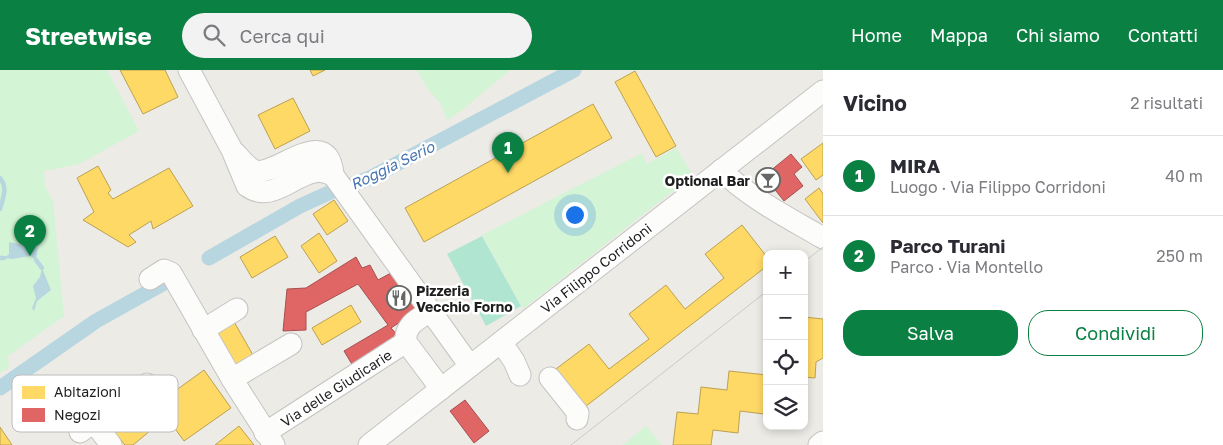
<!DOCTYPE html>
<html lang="it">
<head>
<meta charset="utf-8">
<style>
	:root { --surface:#fff; --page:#f2f2f3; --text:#2b2b33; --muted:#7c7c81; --line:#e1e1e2; --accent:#0b8043 }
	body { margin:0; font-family:"Golos Text",sans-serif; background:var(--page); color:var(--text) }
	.controls { position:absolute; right:15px; bottom:15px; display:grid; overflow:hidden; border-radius:10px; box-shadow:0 2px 8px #0003 }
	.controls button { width:45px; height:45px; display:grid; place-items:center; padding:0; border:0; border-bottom:1px solid var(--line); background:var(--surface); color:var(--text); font:25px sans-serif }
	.you { position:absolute; left:574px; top:144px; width:18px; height:18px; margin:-12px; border:4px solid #fff; border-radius:50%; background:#1a73e8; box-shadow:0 0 0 8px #1a73e833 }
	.badge { display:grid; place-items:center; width:32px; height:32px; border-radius:50%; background:var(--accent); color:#fff; font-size:16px; font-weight:700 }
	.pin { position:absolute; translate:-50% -41px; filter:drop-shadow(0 1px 2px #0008) }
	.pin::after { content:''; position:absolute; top:26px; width:18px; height:15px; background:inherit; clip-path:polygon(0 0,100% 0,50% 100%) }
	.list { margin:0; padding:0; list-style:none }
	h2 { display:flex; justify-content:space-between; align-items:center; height:65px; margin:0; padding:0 20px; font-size:21px }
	h2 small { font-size:16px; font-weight:400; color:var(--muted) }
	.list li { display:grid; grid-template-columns:32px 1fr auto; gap:15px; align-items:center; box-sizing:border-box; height:80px; padding:0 20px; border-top:1px solid var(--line) }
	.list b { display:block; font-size:19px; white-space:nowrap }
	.list p { margin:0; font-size:16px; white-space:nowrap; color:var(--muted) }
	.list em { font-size:16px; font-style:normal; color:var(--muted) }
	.actions { display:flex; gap:10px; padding:15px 20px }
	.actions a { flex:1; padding:11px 0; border:1px solid var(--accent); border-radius:20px; text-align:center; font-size:18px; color:var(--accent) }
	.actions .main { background:var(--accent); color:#fff }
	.icon { flex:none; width:28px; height:28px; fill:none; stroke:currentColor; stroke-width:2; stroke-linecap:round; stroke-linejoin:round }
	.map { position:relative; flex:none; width:823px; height:375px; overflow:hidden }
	header { display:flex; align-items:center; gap:30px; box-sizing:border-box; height:70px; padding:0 25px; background:var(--accent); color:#fff }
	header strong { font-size:24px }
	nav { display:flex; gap:28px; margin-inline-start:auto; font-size:18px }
	.search { width:350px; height:45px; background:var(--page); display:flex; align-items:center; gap:12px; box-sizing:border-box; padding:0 18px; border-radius:28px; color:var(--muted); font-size:19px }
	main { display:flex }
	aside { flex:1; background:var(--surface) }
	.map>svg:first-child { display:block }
</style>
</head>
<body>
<header>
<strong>Streetwise</strong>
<div class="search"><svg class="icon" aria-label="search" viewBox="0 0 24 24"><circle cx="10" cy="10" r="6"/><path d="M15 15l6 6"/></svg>Cerca qui</div>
<nav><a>Home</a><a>Mappa</a><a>Chi siamo</a><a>Contatti</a></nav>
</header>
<main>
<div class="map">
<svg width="823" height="375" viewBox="0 0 823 375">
	<rect width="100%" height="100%" fill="#ecebe6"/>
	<g fill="#d3f4d5">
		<polygon points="0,0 107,0 139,61 79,94 44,101 45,116 53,131 64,246 8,286 9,298 0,303"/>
		<polygon points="417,0 510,0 461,41 447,50 441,34 427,18"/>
		<polygon points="676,78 693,105 523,239 482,165 642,83 647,94"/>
		<polygon points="646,356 662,375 623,375"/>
	</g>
	<polygon fill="#b0e6d1" points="482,166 521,236 486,256 447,184"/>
	<g fill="#b8d6e0">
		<polygon points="35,161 39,164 42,172 38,177 36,190 30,186 12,189 4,188 9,184 9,172 23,175"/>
		<polygon points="42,198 51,220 37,231 34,241 32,238 36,228 33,216 40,207"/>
	</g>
	<g fill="#ffd966" stroke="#bca150">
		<polygon points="120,0 165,0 178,27 143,44"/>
		<polygon points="310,0 325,0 313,6"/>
		<polygon points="635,1 676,76 656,87 615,12"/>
		<polygon points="293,28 310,61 275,79 258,45"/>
		<polygon points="593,34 612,68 424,172 405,138"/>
		<polygon points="823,73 823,105 816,110 801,89"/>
		<polygon points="98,96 111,120 108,123 113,129 169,98 193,136 153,159 151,151 129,165 136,172 128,177 83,150 94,142 77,108"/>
		<polygon points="819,118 823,124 823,153 805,129"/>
		<polygon points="334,130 348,151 327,165 313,144"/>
		<polygon points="742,155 767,187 767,196 581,340 552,302 589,274 609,299 649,269 629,244 666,215 685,239 724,208 705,184"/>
		<polygon points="319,163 337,191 319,203 301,176"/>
		<polygon points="275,166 288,187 252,208 240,187"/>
		<polygon points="351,235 361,252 322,275 312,258"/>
		<polygon points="804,247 823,249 823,288 816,292 815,308 804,307"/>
		<polygon points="233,250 253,285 233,297 212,262"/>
		<polygon points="204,300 231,338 184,371 157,334"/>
		<polygon points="729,301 767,305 764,344 740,341 738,363 713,360 711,375 673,375 677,342 698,344 701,317 727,320"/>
		<polygon points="138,344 151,360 133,375 125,375 115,363"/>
		<polygon points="239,356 254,375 215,375"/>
		<polygon points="0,357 12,375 0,375"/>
	</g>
	<g fill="#e06666" stroke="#a65050">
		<polygon points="791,84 802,97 794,104 803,116 784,131 764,106"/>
		<polygon points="356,187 362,198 370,195 378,210 391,203 417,241 391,258 402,270 356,301 344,281 388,255 358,214 306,242 306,260 283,261 287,219 306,218"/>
		<polygon points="465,330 489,361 474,373 450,341"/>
	</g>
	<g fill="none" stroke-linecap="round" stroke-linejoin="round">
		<g stroke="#b8d6e0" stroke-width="4.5">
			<path d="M0 108C8 117 3 129 0 139"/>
			<polyline points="0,188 4,188"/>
			<polyline points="36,190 42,198"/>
		</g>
		<g stroke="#b8d6e0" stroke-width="15">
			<polyline points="209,188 300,136 333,121 370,108 574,0"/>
			<polyline points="0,318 96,251 166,212"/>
		</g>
		<defs>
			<g id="minor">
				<path d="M189 0 232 80 247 116C271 133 290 107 314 102 320 100 327 103 333 105"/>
				<path d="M235 83C241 89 248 99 256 101 277 106 329 52 333 105"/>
				<path d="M721 100C751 129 787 147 823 168"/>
				<polyline points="333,105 470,296"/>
				<polyline points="150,209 164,200 171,203 232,309 274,375"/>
				<path d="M431 241C418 249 404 255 406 272L441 319"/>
				<polyline points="203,260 237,239"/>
				<polyline points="501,272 514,291 520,305"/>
				<polyline points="550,308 578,343 577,349"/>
				<polyline points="232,309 291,274"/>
				<polyline points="94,352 111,375"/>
				<polyline points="80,362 147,314"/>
				<polyline points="265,363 406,272"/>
				<polyline points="369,375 823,21"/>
				<polyline points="819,375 823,372"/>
			</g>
		</defs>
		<use href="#minor" stroke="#c5c4c2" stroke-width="23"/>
		<use href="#minor" stroke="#fcfcfb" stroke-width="21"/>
		<g stroke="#cacac9" stroke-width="1">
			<polyline points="804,192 823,177"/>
			<polyline points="571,375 767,221"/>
		</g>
	</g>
	<defs>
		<symbol id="bar-ring" viewBox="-11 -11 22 22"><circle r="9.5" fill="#fff" stroke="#666664" stroke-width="1.5"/><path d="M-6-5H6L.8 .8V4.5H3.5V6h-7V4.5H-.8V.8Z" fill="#666664"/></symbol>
		<symbol id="restaurant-ring" viewBox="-11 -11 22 22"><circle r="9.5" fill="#fff" stroke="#666664" stroke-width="1.5"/><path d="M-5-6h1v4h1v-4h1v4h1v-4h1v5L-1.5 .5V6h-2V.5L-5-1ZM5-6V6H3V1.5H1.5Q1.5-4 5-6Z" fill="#666664"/></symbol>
	</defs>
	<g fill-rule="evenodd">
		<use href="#bar-ring" x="754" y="96" width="28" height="28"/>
		<use href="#restaurant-ring" x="385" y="214" width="28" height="28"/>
	</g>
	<g text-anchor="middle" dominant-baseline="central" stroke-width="5" stroke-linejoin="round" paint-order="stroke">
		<g font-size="14" font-weight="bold" fill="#1e1e1e" stroke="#fff" text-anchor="end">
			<text x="750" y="110">Optional Bar</text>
			<text x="416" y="220" text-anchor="start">Pizzeria<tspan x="416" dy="16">Vecchio Forno</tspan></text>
		</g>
		<g font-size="14" fill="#1e1e1e" stroke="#fff">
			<text transform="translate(596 198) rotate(-38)">Via Filippo Corridoni</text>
			<text transform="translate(336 318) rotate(-33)">Via delle Giudicarie</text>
		</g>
		<g font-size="15" font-style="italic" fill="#4776b0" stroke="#fff">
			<text transform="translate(392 95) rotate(-26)">Roggia Serio</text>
		</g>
	</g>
	<rect x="12" y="305" width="166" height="57" rx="8" fill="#fff" stroke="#bcbcbc" stroke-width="1"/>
	<rect x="22" y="316" width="23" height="13" fill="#ffd966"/>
	<rect x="22" y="338" width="23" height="14" fill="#e06666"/>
	<g font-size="14" fill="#1e1e1e">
		<text x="54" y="327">Abitazioni</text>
		<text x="54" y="350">Negozi</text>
	</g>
</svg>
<div class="controls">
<button>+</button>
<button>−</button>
<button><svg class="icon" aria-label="locate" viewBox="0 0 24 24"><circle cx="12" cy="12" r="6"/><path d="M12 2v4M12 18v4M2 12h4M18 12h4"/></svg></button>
<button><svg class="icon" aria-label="layers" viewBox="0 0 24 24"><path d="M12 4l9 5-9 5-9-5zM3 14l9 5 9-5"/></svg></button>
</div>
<div class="you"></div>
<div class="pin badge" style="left:508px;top:103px">1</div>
<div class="pin badge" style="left:30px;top:186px">2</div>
</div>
<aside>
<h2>Vicino<small>2 risultati</small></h2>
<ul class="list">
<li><span class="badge">1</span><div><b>MIRA</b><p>Luogo · Via Filippo Corridoni</p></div><em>40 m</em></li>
<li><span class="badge">2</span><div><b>Parco Turani</b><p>Parco · Via Montello</p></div><em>250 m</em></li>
</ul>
<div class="actions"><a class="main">Salva</a><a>Condividi</a></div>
</aside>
</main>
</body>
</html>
